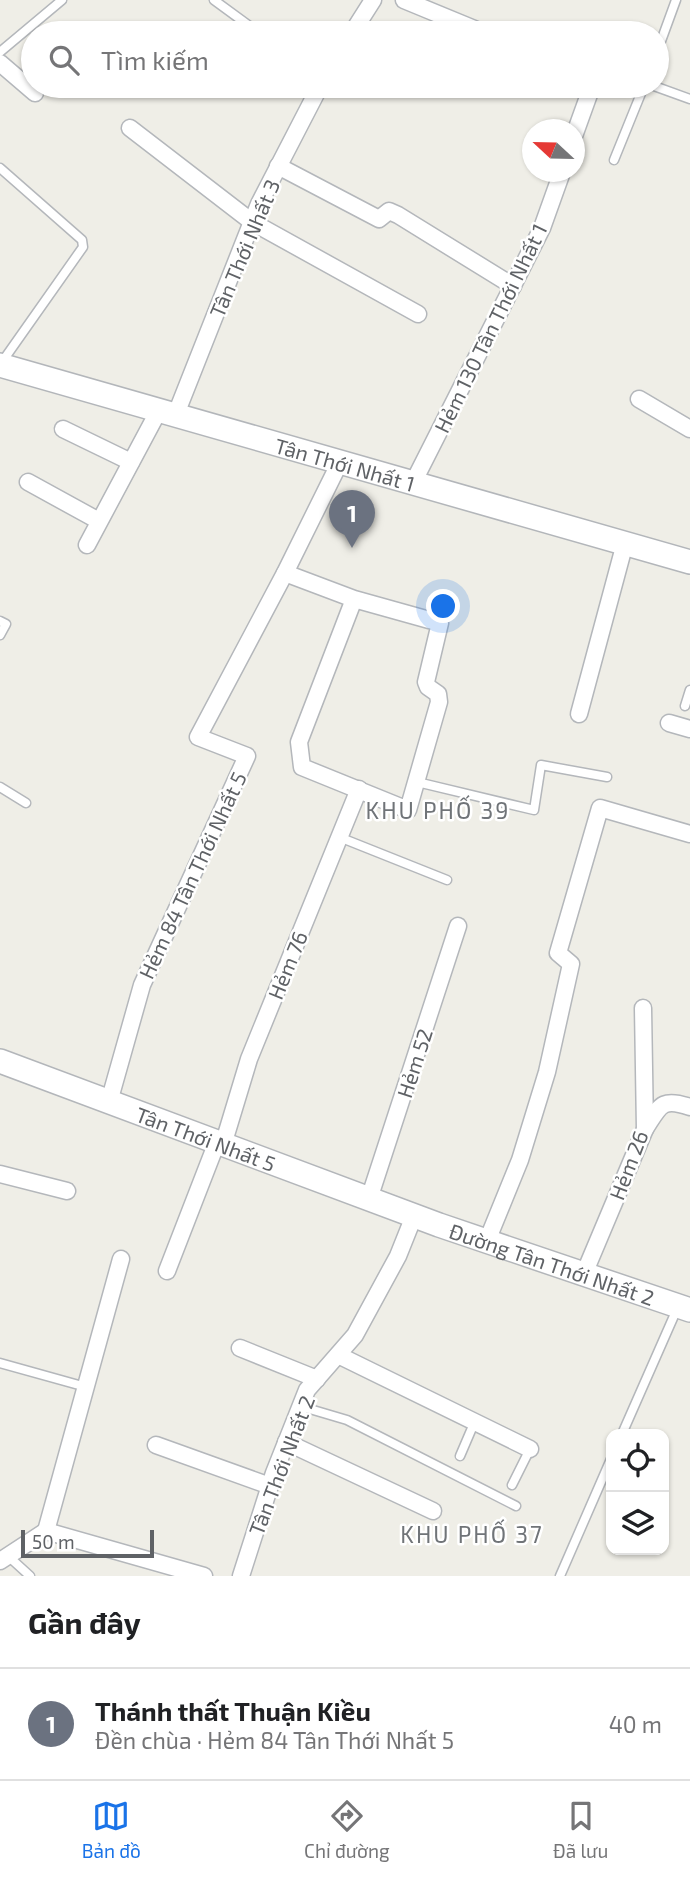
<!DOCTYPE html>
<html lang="vi">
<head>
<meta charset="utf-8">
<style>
	:root { --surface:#fff; --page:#f2f2f2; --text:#202124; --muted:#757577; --line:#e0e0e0; --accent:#1a73e8 }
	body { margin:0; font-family:"Exo 2",sans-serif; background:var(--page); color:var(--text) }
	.controls { position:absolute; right:21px; bottom:21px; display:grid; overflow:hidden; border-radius:14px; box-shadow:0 2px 5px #0004 }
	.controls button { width:63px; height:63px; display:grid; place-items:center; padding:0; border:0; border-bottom:2px solid var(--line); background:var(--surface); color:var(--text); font:35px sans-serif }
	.compass { position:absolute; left:522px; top:119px; width:63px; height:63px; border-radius:50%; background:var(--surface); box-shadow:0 2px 5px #0004; rotate:292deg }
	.scale { position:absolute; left:21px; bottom:18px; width:133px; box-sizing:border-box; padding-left:7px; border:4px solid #5f6266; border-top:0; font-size:19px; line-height:24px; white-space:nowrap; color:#5f6266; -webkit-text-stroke:5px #fff; paint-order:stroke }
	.you { position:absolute; left:444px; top:607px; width:24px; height:24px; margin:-18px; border:5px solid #fff; border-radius:50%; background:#1a73e8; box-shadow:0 0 0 10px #1a73e833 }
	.badge { display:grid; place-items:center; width:46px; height:46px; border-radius:50%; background:var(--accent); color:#fff; font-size:23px; font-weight:700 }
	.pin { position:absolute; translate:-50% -58px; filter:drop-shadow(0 2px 4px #0008) }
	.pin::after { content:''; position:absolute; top:37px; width:24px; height:21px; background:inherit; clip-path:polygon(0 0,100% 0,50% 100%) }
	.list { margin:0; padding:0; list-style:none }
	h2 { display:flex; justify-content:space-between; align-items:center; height:91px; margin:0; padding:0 28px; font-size:30px }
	h2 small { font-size:23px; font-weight:400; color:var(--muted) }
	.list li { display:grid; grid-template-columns:46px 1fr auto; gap:21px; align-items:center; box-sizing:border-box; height:112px; padding:0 28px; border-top:2px solid var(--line) }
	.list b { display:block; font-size:26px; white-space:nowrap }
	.list p { margin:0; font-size:23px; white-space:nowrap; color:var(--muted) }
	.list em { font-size:23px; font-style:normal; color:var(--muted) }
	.icon { flex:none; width:38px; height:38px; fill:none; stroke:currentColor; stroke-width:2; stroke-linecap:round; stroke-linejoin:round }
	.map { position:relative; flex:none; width:690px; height:1576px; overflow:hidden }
	.search { position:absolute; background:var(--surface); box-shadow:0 2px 5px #0004; left:21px; right:21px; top:21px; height:77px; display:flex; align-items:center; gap:18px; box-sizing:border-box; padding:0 24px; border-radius:38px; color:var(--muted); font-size:26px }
	.sheet { height:203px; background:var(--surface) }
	nav { display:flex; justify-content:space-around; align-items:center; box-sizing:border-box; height:98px; border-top:2px solid var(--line); background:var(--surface); font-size:19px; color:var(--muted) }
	nav a { display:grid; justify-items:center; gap:4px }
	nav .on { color:var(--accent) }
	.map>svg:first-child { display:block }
</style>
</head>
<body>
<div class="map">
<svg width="690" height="1576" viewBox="0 0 690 1576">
	<rect width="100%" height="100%" fill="#efeee7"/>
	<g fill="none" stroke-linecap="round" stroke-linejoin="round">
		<defs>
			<g id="lane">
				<polyline points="214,0 259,33"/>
				<polyline points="0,52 62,0"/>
				<polyline points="657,52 676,0"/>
				<polyline points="654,86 690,99"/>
				<polyline points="614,160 644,86"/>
				<polyline points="0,168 82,240 83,247 2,362"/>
				<polyline points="0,621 6,624 0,635"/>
				<polyline points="685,706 690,690"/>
				<polyline points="417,782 534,810 541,765 607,777"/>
				<polyline points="0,787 26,803"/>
				<polyline points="339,837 447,880"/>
				<polyline points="0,1363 86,1387"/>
				<polyline points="303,1407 347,1420 516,1506"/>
				<polyline points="622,1434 677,1309"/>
				<polyline points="460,1456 475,1421"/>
				<polyline points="512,1485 530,1449"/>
				<polyline points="7,1555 30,1576"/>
				<polyline points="560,1576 611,1459"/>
			</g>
			<g id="street">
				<polyline points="404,0 484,33"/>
				<polyline points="352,33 373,0"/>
				<polyline points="0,63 35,93"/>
				<polyline points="130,128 252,222 418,314"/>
				<polyline points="574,136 592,86"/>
				<polyline points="278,166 379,219 389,211 398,215 513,286"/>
				<polyline points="639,399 690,429"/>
				<polyline points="176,414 259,204 320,86"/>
				<polyline points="63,429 131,462"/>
				<polyline points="28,482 99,521"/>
				<polyline points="413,483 542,228 562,172"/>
				<polyline points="87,545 159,410"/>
				<polyline points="285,573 354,599 440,623 426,682 428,687 438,694 439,702 408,810 302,767 299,742 354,599"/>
				<polyline points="579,714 625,543"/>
				<polyline points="669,723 690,729"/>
				<polyline points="109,1102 142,985 247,756 198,737 285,573 340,462"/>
				<path d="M645 1129C660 1106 661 1097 690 1107"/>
				<polyline points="223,1145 249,1059 359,789"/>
				<polyline points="0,1174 67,1191"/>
				<polyline points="369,1199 458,926"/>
				<polyline points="487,1241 520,1160 547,1072 571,964 558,953 600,808 690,834"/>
				<polyline points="167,1271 217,1142"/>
				<polyline points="584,1274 645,1129 643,1008"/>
				<polyline points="240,1348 317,1379"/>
				<polyline points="338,1355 530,1449"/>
				<polyline points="286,1442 433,1511"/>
				<polyline points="156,1445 270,1486"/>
				<polyline points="46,1531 121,1259"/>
				<polyline points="0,1561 46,1531 204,1576"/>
				<polyline points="241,1576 274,1473 307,1390 355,1335 398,1256 414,1216"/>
			</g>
			<g id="secondary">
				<path id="s1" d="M0 365 690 562"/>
				<path id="s2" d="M0 1061 439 1225 690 1310"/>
			</g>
		</defs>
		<use href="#lane" stroke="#b4b7bb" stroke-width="11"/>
		<use href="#street" stroke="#b4b7bb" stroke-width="19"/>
		<use href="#secondary" stroke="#b3b6ba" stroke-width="26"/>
		<use href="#lane" stroke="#fff" stroke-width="8"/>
		<use href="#street" stroke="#fff" stroke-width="16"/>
		<use href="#secondary" stroke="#fff" stroke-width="23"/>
	</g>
	<g text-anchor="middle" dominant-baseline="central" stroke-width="5" stroke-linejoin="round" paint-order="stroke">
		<g font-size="21" fill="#5f6266" stroke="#fff">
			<text transform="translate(244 248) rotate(-67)">Tân Thới Nhất 3</text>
			<text transform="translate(490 328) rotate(-64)">Hẻm 130 Tân Thới Nhất 1</text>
			<text stroke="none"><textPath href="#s1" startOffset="359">Tân Thới Nhất 1</textPath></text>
			<text transform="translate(192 875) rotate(-65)">Hẻm 84 Tân Thới Nhất 5</text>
			<text transform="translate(287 965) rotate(-68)">Hẻm 76</text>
			<text transform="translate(414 1063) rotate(-72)">Hẻm 52</text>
			<text stroke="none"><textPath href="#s2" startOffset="220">Tân Thới Nhất 5</textPath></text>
			<text transform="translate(628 1165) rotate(-69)">Hẻm 26</text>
			<text stroke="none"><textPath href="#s2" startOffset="588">Đường Tân Thới Nhất 2</textPath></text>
			<text transform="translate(281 1465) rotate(-69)">Tân Thới Nhất 2</text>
		</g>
		<g font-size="23" letter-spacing="2" fill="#707478" stroke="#fff">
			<text x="438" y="810">KHU PHỐ 39</text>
			<text x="472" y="1534">KHU PHỐ 37</text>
		</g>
	</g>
</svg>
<div class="controls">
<button><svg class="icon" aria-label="locate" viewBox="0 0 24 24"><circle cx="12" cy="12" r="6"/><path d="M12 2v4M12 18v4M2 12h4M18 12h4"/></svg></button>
<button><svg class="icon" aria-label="layers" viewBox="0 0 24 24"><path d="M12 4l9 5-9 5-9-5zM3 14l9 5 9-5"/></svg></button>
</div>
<svg class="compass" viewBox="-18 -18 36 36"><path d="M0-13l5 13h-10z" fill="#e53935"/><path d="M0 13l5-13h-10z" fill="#757577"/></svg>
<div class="scale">50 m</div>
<div class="you"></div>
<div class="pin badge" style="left:352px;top:548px;background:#6b7280">1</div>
<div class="search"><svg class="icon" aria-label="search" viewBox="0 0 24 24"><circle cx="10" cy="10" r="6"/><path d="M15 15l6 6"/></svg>Tìm kiếm</div>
</div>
<section class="sheet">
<h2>Gần đây<small></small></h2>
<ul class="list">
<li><span class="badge" style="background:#6b7280">1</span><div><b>Thánh thất Thuận Kiều</b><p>Đền chùa · Hẻm 84 Tân Thới Nhất 5</p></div><em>40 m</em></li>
</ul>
</section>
<nav>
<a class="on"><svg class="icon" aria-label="map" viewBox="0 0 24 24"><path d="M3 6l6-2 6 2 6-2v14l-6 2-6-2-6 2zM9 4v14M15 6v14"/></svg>Bản đồ</a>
<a><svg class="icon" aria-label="directions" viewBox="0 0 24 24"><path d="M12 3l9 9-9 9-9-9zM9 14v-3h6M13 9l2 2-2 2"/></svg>Chỉ đường</a>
<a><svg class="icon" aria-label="saved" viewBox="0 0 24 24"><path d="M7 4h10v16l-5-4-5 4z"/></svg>Đã lưu</a>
</nav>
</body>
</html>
